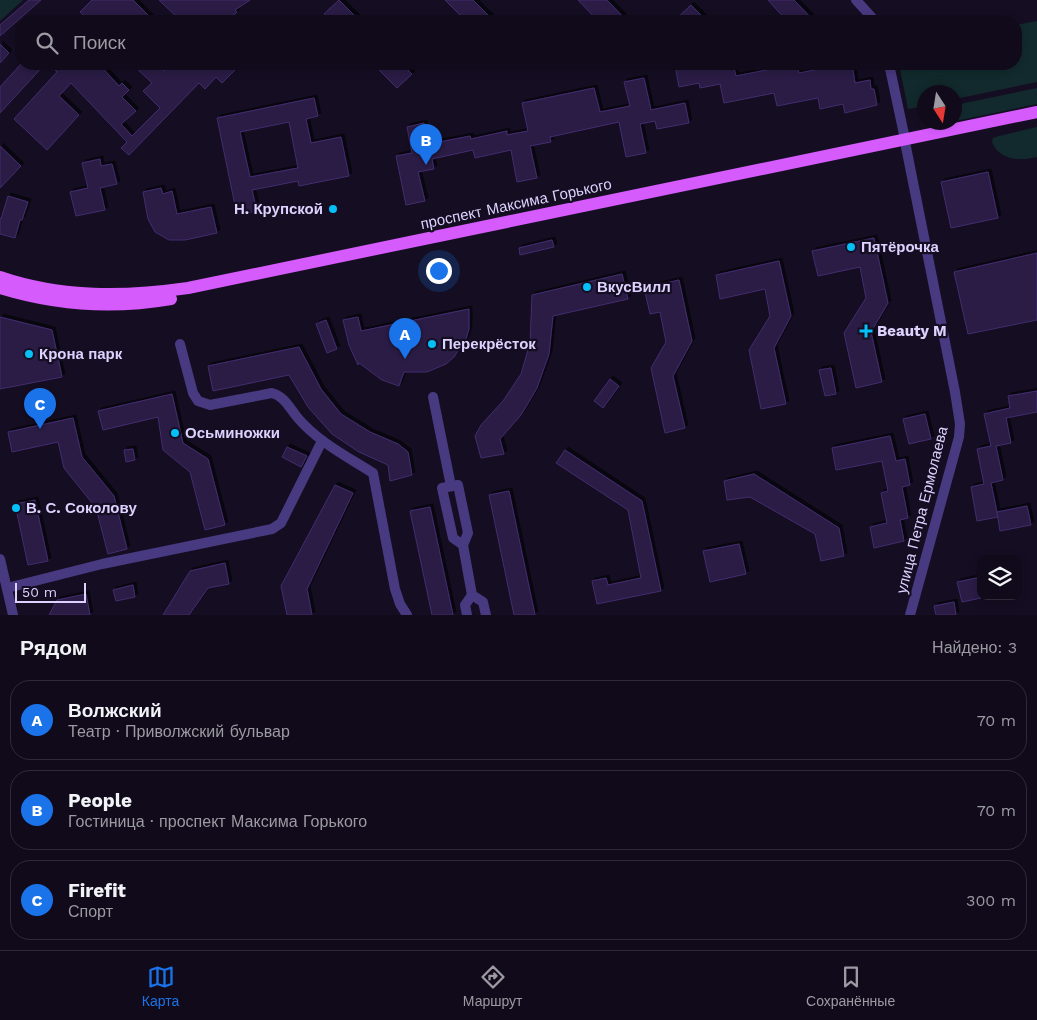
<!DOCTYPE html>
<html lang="ru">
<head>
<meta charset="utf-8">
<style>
	:root { --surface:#100a1a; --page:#191323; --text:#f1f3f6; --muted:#9c9aa2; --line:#302b39; --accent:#1a73e8 }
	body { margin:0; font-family:"Work Sans",sans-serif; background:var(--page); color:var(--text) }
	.controls { position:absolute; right:15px; bottom:15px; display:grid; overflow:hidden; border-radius:10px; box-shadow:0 2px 8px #0003 }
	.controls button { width:45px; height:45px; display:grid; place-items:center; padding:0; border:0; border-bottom:1px solid var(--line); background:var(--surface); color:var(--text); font:25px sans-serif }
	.compass { position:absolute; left:917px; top:85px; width:45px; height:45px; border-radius:50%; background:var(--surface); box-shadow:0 2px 8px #0003; rotate:168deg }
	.scale { position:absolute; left:15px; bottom:12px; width:71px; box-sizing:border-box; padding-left:5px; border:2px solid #ddd2fe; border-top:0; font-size:14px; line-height:18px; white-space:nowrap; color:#ddd2fe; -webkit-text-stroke:4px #150e23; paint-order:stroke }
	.you { position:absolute; left:438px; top:270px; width:18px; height:18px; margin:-12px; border:4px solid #fff; border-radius:50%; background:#1a73e8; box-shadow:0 0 0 8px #1a73e833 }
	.badge { display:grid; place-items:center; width:32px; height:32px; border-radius:50%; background:var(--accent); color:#fff; font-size:16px; font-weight:700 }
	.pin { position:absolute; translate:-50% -41px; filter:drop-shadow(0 1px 2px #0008) }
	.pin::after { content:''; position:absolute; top:26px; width:18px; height:15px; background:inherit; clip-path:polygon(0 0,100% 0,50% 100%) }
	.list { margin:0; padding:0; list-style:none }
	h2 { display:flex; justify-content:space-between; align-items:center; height:65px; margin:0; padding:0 20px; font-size:21px }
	h2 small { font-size:16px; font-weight:400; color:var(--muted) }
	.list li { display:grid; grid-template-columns:32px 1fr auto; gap:15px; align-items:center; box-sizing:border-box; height:80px; margin:0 10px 10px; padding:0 10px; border:1px solid var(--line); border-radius:20px }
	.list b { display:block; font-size:19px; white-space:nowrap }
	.list p { margin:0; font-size:16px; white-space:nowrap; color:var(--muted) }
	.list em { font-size:16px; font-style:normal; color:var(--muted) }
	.icon { flex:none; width:28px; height:28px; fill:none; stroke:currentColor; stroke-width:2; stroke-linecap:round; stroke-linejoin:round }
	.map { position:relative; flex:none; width:1037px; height:615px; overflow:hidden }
	.search { position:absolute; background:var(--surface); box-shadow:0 2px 8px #0003; left:15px; right:15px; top:15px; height:55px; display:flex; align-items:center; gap:12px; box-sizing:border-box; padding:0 18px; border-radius:20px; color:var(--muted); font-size:19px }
	.sheet { height:335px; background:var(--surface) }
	nav { display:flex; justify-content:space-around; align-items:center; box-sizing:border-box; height:70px; border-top:1px solid var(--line); background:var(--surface); font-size:14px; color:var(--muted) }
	nav a { display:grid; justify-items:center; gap:2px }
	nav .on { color:var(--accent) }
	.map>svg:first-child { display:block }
</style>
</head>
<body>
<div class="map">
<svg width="1037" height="615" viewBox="0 0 1037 615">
	<defs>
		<filter id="shadow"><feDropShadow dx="3" dy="-3" stdDeviation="0" flood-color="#0009"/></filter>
	</defs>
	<rect width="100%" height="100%" fill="#150e23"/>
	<g fill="#122a2d">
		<polygon points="0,0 23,0 0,21"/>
		<polygon points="1037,21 1037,82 955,99 954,92 924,92 924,106 908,109 899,64 1016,64 1016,25"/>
		<polygon points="1037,88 1037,104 955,121 955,105"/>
		<path d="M1037 127V157C1020 161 1000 161 992 142L993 138 999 136Z"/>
	</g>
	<g fill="#291b44" stroke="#432d6f" fill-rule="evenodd" filter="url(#shadow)">
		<polygon points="29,0 41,0 0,36 0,25"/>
		<polygon points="92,0 133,0 154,21 90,21 80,12"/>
		<polygon points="159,0 250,0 235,10 237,12 227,21 181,21"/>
		<polygon points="339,0 360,21 331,21 324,14"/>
		<polygon points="445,0 473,0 494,21 466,21"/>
		<polygon points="578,0 607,0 627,21 598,21"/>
		<polygon points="768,0 794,0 814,21 787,21"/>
		<polygon points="691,5 707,21 674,21"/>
		<polygon points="0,44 9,53 0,63"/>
		<polygon points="21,64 45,64 0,113 0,87"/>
		<polygon points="49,64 99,64 119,86 122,83 129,90 122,97 136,111 121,124 132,136 160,108 143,91 152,83 132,64 156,64 164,71 171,64 202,64 207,68 212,64 241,64 222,83 216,77 205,89 199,83 129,155 121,148 127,142 71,83 59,96 79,115 47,150 14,119 57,72"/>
		<polygon points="373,64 402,64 412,74 397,88"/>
		<polygon points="680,64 697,64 697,66 710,64 733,64 736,76 797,64 799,73 830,67 829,64 852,64 855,83 870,80 871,89 874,89 877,105 845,113 843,104 820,109 818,98 777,106 774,93 724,103 720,84 700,88 699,83 679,87 675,66 681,65"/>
		<polygon points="644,78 651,110 685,103 689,123 657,129 655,121 640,124 646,153 626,157 619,122 550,137 551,142 530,146 537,178 517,182 511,150 475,158 473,150 432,159 434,169 418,172 425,201 406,205 396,156 412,153 407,127 424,123 429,144 470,136 471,139 507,131 507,135 528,131 522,103 594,88 600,112 630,106 624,82"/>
		<path d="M314 98 318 116 306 119 311 143 341 137 349 176 299 186 298 181 252 190 257 211 237 215 217 118ZM289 122 298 168 250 177 240 132Z"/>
		<polygon points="0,146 21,166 0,188"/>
		<polygon points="100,159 101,166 112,164 117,184 100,188 105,210 76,216 70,192 88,188 82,163"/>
		<polygon points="988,172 998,218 951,228 941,182"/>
		<polygon points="161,188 163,194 172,191 177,214 211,207 217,233 185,240 169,240 155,232 148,219 143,192"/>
		<polygon points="8,196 28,202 22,220 20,220 15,238 0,234 0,218 1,219"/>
		<polygon points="874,238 888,303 871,332 882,382 856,388 844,333 866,298 860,267 818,276 812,251"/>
		<polygon points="552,240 554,247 520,255 519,248"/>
		<polygon points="1037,253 1037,320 968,334 954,272"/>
		<polygon points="779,261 791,316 774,348 786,404 761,409 749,350 770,316 765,289 720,299 716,275"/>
		<polygon points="622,274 628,299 553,316 549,354 537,388 521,415 500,439 504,454 481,458 475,436 481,425 503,401 521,374 530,343 532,295"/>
		<polygon points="679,280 692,341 673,376 685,428 665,433 651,368 666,342 660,312 650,314 644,288"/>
		<polygon points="469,309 469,329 466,339 454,357 446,364 427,372 404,372 399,386 382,380 359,363 358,365 349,345 343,320 358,317 361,331"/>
		<polygon points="0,317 52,330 62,377 0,389"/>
		<polygon points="326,320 337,349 327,353 316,324"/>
		<polygon points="299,347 321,389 341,414 370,432 398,444 408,452 412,475 390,481 388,465 359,452 332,434 308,407 289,375 213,391 208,366"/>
		<polygon points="831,368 836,394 825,396 819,370"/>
		<polygon points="610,379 619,386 603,408 594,401"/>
		<polygon points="1037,391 1037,412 1006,418 1011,443 996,446 1003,480 991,483 998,517 977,521 971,487 984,484 977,449 991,446 984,414 1010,408 1008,396"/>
		<polygon points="172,394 183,443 208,459 225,525 205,530 190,472 163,450 158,417 103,430 98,411"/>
		<polygon points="925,414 931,439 909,444 903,419"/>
		<polygon points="73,418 82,457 114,496 127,549 108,554 96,508 64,468 58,442 12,452 8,432"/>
		<polygon points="890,436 896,461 905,459 910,485 902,487 908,518 900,520 904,541 874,548 870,527 887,523 881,493 888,491 882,461 836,470 832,448"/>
		<polygon points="287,447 307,456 301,467 282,457"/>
		<polygon points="133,449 135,460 126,462 124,450"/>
		<polygon points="565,450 642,501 661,591 597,604 592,581 606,578 608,585 641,578 628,510 556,463"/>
		<polygon points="754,474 839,528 844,556 821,561 815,534 750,497 727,500 724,481"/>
		<polygon points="335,485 353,493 307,589 312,615 287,615 281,586"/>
		<polygon points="509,491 535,615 514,615 489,495"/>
		<polygon points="35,500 48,561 28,565 15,504"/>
		<polygon points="1027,506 1031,525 1000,531 997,512"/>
		<polygon points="430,507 453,615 432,615 410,511"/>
		<polygon points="739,544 746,574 710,582 703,551"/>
		<polygon points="225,563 229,584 208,588 189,615 163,615 190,571"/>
		<polygon points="981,577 981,598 962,602 957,582"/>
		<polygon points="133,585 135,597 116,601 113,590"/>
		<polygon points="86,594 90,615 49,615 57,600"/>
		<polygon points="954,602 956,615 936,615 934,606"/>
	</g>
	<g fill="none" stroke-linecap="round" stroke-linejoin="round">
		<g stroke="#473a81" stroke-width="10">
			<polyline points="856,0 875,21"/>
			<polyline points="889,64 905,139"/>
			<polyline points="906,147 955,392 960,424 959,437 910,615"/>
			<path d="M180 344 193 393 198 401 210 405 272 393C284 396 289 407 297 417 317 441 346 456 373 473L395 589 400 604 407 615"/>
			<polyline points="433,397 451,486"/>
			<polyline points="463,545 453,538 442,488 458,485 468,533 463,545 472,595 483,602 486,615"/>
			<polyline points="0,559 13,615"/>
			<polyline points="7,588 102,564 272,529 281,523 322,441"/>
			<polyline points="467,615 465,605 472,595"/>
		</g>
		<g stroke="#d55bfc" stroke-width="12">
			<path d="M0 277C61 298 125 297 188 288L1037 112"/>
			<path d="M0 288C55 305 113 309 171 299"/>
		</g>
	</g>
	<g fill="#05bff7" stroke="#150e23" stroke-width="2">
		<circle cx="333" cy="209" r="5"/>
		<circle cx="851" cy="247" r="5"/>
		<circle cx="587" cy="287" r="5"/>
		<path d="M863.5 323.5h5v5h5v5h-5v5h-5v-5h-5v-5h5z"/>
		<circle cx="432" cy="344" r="5"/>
		<circle cx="29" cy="354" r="5"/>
		<circle cx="175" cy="433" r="5"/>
		<circle cx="16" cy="508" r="5"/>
	</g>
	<g text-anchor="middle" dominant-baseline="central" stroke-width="4.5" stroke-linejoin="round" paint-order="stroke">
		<g font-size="15" fill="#ddd2fe" stroke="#150e23">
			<text transform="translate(516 204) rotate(-12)">проспект Максима Горького</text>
			<text transform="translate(922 510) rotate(-76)">улица Петра Ермолаева</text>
		</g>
		<g font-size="15" font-weight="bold" fill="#ddd2fe" stroke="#150e23" text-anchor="start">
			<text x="323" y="209" text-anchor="end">Н. Крупской</text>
			<text x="861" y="247">Пятёрочка</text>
			<text x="597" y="287">ВкусВилл</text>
			<text x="877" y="331">Beauty M</text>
			<text x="442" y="344">Перекрёсток</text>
			<text x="39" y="354">Крона парк</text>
			<text x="185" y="433">Осьминожки</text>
			<text x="26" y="508">В. С. Соколову</text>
		</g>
	</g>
</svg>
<div class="controls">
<button><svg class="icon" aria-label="layers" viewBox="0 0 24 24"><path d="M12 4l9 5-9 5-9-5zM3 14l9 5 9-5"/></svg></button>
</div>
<svg class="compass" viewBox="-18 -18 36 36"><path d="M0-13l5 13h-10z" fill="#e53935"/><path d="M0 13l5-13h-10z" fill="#9c9aa2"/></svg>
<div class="scale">50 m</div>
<div class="you"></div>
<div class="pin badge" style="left:405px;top:359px">A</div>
<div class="pin badge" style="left:426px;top:165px">B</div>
<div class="pin badge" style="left:40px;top:429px">C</div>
<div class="search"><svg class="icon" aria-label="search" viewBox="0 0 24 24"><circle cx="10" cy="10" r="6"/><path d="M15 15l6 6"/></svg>Поиск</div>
</div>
<section class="sheet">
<h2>Рядом<small>Найдено: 3</small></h2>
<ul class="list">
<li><span class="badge">A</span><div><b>Волжский</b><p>Театр · Приволжский бульвар</p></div><em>70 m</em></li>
<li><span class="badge">B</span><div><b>People</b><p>Гостиница · проспект Максима Горького</p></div><em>70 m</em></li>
<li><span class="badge">C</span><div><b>Firefit</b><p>Спорт</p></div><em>300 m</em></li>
</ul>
</section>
<nav>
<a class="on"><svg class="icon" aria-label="map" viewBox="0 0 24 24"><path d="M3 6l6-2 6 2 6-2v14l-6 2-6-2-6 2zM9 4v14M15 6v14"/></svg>Карта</a>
<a><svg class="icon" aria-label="directions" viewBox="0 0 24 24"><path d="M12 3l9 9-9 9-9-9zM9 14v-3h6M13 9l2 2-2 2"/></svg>Маршрут</a>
<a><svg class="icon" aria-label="saved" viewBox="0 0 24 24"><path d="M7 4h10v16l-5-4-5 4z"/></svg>Сохранённые</a>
</nav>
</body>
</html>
